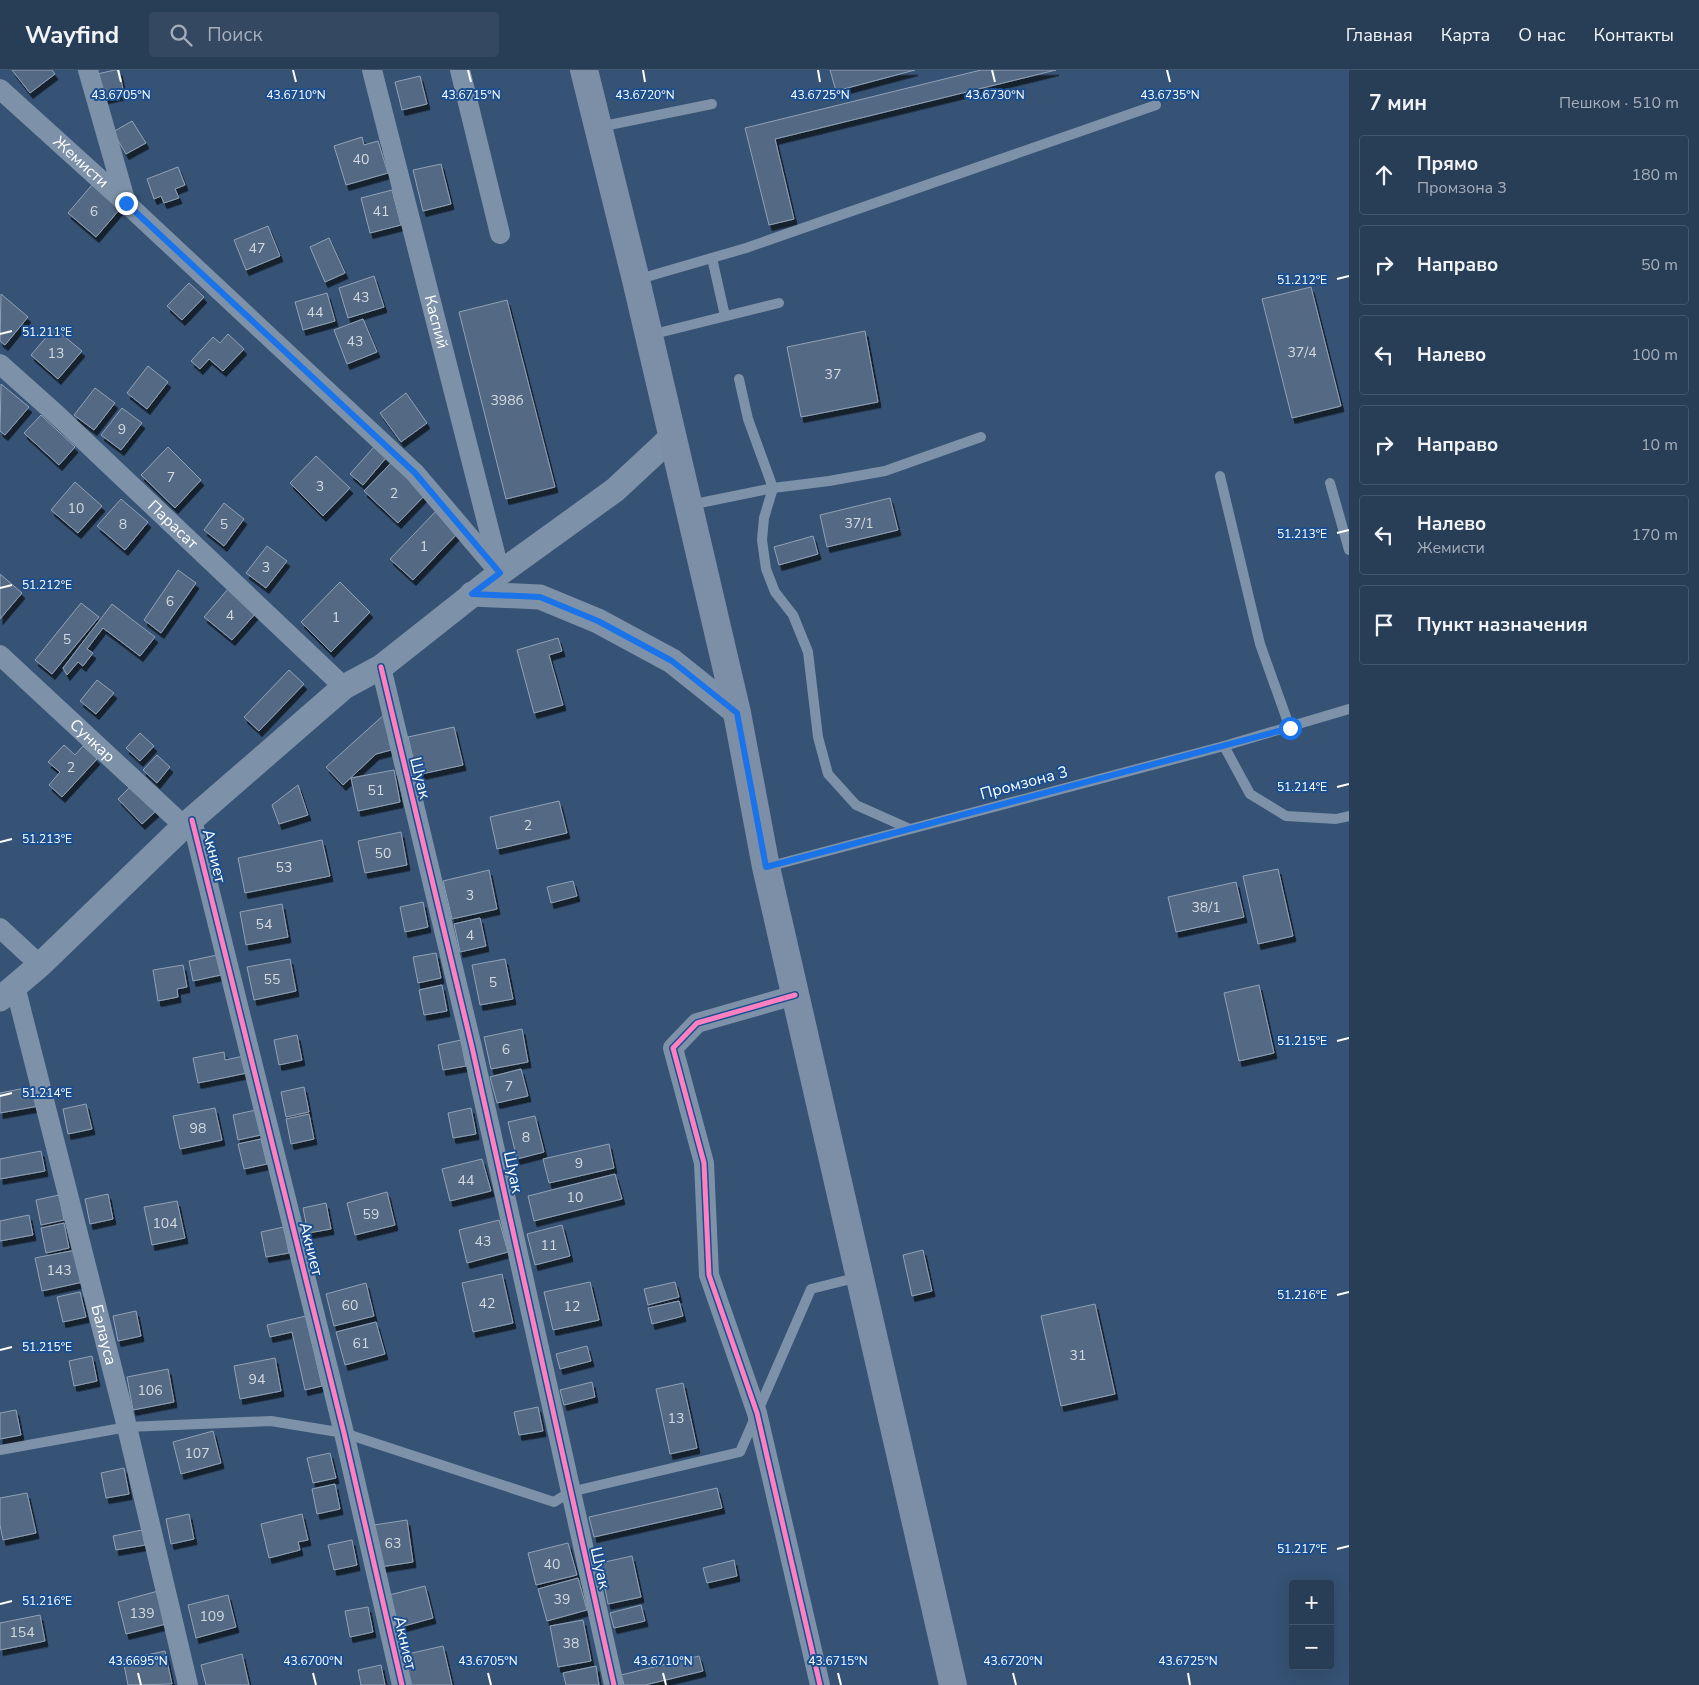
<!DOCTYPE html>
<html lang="ru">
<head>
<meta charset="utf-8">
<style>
	:root { --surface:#283e57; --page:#344961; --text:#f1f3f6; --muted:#a5aeba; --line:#44576d }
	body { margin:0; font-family:"Nunito Sans",sans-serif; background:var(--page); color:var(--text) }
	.controls { position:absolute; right:15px; bottom:15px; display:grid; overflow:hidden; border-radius:5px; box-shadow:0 5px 20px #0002 }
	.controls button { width:45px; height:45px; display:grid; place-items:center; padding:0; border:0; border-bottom:1px solid var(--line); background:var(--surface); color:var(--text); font:25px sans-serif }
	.stop { position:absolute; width:15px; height:15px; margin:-11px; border:4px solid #1a73e8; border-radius:50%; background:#fff }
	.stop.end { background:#1a73e8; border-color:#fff; box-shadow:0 1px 5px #0008 }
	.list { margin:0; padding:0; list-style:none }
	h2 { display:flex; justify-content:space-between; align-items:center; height:65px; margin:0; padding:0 20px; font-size:21px }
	h2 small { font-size:16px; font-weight:400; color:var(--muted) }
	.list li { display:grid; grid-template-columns:32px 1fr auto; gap:15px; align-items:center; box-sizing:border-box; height:80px; margin:0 10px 10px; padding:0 10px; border:1px solid var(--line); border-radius:5px }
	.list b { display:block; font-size:19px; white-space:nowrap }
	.list p { margin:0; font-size:16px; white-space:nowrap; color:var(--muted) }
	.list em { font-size:16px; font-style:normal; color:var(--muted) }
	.icon { flex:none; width:28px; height:28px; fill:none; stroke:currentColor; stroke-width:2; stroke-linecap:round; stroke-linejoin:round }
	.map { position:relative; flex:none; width:1349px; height:1615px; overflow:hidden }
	header { display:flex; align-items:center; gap:30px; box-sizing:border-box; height:70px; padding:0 25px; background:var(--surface); border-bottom:1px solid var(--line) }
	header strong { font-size:24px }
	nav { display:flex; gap:28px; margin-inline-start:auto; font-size:18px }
	.search { width:350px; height:45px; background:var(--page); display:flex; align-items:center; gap:12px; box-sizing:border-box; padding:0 18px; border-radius:5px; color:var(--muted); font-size:19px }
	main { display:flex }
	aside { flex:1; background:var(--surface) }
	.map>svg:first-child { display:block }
</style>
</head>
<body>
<header>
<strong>Wayfind</strong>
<div class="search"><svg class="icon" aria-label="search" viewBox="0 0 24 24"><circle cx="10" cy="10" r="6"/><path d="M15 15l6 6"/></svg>Поиск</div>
<nav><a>Главная</a><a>Карта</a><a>О нас</a><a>Контакты</a></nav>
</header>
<main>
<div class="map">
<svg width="1349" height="1615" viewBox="0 0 1349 1615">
	<defs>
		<filter id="shadow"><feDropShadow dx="3" dy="5.5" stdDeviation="0" flood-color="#0009"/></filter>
	</defs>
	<rect width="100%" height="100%" fill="#365274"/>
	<g fill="#526984" stroke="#92a2b6" filter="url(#shadow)">
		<polygon points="12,0 52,0 55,4 30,23"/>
		<polygon points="115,0 119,0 124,24 102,29 97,4"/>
		<polygon points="830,0 915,0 836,21"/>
		<polygon points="981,0 1056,0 775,69 794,149 769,155 745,58"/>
		<polygon points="420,6 427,34 402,40 395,12"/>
		<polygon points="132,51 146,73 126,84 113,62"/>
		<polygon points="362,67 364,75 378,71 388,103 346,115 334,76"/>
		<polygon points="441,94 451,134 423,141 413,100"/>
		<polygon points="178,97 185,115 175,119 179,128 164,133 161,126 154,129 147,109"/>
		<polygon points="92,115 120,139 96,167 68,143"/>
		<polygon points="392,120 401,155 370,163 361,128"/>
		<polygon points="268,156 280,186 246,200 234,170"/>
		<polygon points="329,168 345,203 325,212 310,177"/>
		<polygon points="374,206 384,237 348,248 339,218"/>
		<polygon points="189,213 204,227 182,250 167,236"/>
		<polygon points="1311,217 1341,336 1292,348 1262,229"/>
		<polygon points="327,223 335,251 303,260 295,232"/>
		<polygon points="1,224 28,247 5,275 0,271"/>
		<polygon points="507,230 555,417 506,429 459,242"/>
		<polygon points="363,249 377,282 347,294 334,260"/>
		<polygon points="54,258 82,281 58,309 31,285"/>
		<polygon points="865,261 878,332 801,347 787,277"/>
		<polygon points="228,264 244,279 223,301 209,289 200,299 191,291 213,267 220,273"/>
		<polygon points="148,296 168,312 147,339 127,323"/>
		<polygon points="1,314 29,337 5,365 0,361"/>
		<polygon points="95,318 115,333 94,360 74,345"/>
		<polygon points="406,323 427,353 401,372 380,343"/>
		<polygon points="122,338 142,353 121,380 101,365"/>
		<polygon points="41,345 75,377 59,395 24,363"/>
		<polygon points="168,377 201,410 175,438 141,405"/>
		<polygon points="374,377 386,388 363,415 350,404"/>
		<polygon points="316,386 350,418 323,446 290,413"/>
		<polygon points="391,393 425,425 398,453 364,421"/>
		<polygon points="75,412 102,436 78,463 51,440"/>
		<polygon points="890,428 898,460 827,477 820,445"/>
		<polygon points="121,429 148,452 125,480 97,456"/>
		<polygon points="224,433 244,449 224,476 204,460"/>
		<polygon points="437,440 458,463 413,510 390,489"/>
		<polygon points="813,466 818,484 779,495 774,477"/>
		<polygon points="267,476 287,491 266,518 246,503"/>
		<polygon points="178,500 196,513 161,563 144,550"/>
		<polygon points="0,504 22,523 0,549"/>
		<polygon points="340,512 370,542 331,582 301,552"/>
		<polygon points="228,519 256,543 232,570 204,547"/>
		<polygon points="81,533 99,547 52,604 35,590"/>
		<polygon points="112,534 155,567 140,586 103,558 87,579 93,583 83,596 78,592 67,605 63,598"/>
		<polygon points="558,568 562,581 549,585 563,635 534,643 517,580"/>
		<polygon points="289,600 304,614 259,661 244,647"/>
		<polygon points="97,610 114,623 96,644 80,631"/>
		<polygon points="386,643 395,679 376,684 343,715 326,697"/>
		<polygon points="454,657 463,695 417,705 408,667"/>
		<polygon points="140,663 154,676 140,691 126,678"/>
		<polygon points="64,675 75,685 83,676 97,689 62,727 49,715 60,702 48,692"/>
		<polygon points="157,685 170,697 157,713 143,700"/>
		<polygon points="394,700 400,732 358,741 351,708"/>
		<polygon points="298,715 308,745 279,754 272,735"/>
		<polygon points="131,716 156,741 142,754 118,729"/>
		<polygon points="559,731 567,763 497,779 490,747"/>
		<polygon points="401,762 407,795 365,803 358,771"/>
		<polygon points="322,770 330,806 245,823 238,788"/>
		<polygon points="1278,799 1293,866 1258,874 1243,806"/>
		<polygon points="489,800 497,839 452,849 443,811"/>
		<polygon points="573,811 577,826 551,833 547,817"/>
		<polygon points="1236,812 1244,847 1176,862 1168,827"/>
		<polygon points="423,832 428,857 405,862 400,837"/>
		<polygon points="282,834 288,867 246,875 240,842"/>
		<polygon points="480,848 486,876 460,882 454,854"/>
		<polygon points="436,883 441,908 418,913 413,887"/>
		<polygon points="217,885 221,905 193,911 189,891"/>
		<polygon points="290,889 296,921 254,930 247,897"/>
		<polygon points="505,889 513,929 480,935 472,895"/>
		<polygon points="183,895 187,917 177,919 178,927 158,931 153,900"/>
		<polygon points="442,915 447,941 424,945 419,920"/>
		<polygon points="1259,915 1274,983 1239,991 1224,923"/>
		<polygon points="522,959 528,992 491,999 484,967"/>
		<polygon points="297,965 302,990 279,995 274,970"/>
		<polygon points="461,970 466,996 443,1000 438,975"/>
		<polygon points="224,982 225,990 244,986 247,1003 198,1013 193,988"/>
		<polygon points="521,999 528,1026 497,1033 490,1007"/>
		<polygon points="36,1016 39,1036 0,1043 0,1023"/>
		<polygon points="304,1017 309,1042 286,1047 281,1022"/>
		<polygon points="86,1034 92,1059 68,1064 63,1039"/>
		<polygon points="215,1038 222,1070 180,1079 173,1046"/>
		<polygon points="471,1038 476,1064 453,1068 448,1043"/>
		<polygon points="256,1040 261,1065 238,1070 233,1045"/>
		<polygon points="309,1044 314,1069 291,1074 286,1049"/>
		<polygon points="535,1046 544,1082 517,1089 508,1052"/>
		<polygon points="261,1069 267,1094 244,1099 238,1074"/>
		<polygon points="609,1074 614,1098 549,1113 543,1089"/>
		<polygon points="41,1081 45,1101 0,1109 0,1089"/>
		<polygon points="482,1089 491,1121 450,1131 442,1099"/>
		<polygon points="615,1104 622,1129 534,1151 528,1126"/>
		<polygon points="387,1122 395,1155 355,1165 347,1133"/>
		<polygon points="108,1124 113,1149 90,1154 85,1129"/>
		<polygon points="59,1125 64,1150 41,1155 36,1130"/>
		<polygon points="177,1131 185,1168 152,1175 144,1137"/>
		<polygon points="326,1133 331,1159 308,1163 303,1138"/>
		<polygon points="29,1145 33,1165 0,1171 0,1151"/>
		<polygon points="499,1150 508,1182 467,1193 459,1160"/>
		<polygon points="64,1153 69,1178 46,1183 41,1158"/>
		<polygon points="562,1155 570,1186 535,1195 527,1164"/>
		<polygon points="284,1157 289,1183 266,1187 261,1162"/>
		<polygon points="76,1180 83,1212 42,1221 35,1188"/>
		<polygon points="923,1180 932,1221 912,1226 903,1185"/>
		<polygon points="502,1204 513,1253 473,1262 462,1213"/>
		<polygon points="590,1212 599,1250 553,1260 544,1222"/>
		<polygon points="675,1212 679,1227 648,1235 644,1219"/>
		<polygon points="366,1213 374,1246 334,1256 326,1224"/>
		<polygon points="80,1222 86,1247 63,1252 57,1227"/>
		<polygon points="679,1231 683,1246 652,1254 648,1238"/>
		<polygon points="1095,1234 1115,1324 1061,1336 1041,1246"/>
		<polygon points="136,1241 141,1266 118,1271 113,1246"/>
		<polygon points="306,1246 322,1316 305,1320 292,1262 270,1267 267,1255"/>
		<polygon points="376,1252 385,1284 345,1295 336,1262"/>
		<polygon points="587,1276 591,1291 560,1299 556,1284"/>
		<polygon points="92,1286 97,1311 74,1316 69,1291"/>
		<polygon points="275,1288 281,1321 240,1329 234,1296"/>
		<polygon points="168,1299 174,1332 133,1340 127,1307"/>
		<polygon points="592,1312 595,1327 564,1335 560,1320"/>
		<polygon points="683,1313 697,1378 670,1384 656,1319"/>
		<polygon points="538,1337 543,1361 519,1365 514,1342"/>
		<polygon points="16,1340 21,1365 0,1369 0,1343"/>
		<polygon points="213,1361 221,1393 181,1404 173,1372"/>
		<polygon points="330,1383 336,1408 313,1413 307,1388"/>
		<polygon points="124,1398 129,1424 106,1428 101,1403"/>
		<polygon points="335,1414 340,1439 317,1444 312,1419"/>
		<polygon points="717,1418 722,1438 594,1467 589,1447"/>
		<polygon points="27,1423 36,1463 3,1470 0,1455 0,1428"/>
		<polygon points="189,1444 194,1469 171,1474 166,1449"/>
		<polygon points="302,1444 308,1470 298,1472 300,1480 269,1488 261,1454"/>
		<polygon points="407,1450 413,1492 380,1497 374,1455"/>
		<polygon points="142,1460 145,1475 116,1480 113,1466"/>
		<polygon points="352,1470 357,1495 334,1500 328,1475"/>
		<polygon points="568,1473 577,1505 536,1515 528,1483"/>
		<polygon points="632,1486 641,1527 608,1534 600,1493"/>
		<polygon points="734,1490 737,1506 707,1513 703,1498"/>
		<polygon points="578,1508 587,1540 547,1551 538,1519"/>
		<polygon points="425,1516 433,1548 393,1559 385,1526"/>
		<polygon points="158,1521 166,1554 126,1564 118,1532"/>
		<polygon points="228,1525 236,1557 196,1568 188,1535"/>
		<polygon points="641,1535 645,1551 614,1558 610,1543"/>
		<polygon points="368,1537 373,1562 350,1567 345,1541"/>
		<polygon points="40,1545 45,1571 0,1580 0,1553"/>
		<polygon points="583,1550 591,1591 558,1597 550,1556"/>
		<polygon points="443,1576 452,1615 409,1615 403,1585"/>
		<polygon points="165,1581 172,1614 128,1615 123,1590"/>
		<polygon points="242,1584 249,1615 206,1615 201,1595"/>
		<polygon points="699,1586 703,1601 645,1615 624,1615 621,1605"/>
		<polygon points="381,1595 385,1615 361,1615 358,1600"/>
		<polygon points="596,1596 599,1615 566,1615 563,1603"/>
	</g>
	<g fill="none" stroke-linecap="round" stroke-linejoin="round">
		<g stroke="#7d92a8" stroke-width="10">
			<polyline points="599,57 712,34"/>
			<polyline points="712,188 725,246"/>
			<polyline points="636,210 746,178 1156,35"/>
			<polyline points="650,265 779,233"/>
			<polyline points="739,309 748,349 773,418 764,448 762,470 766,499 775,522 793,545 808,582 818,667 828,704 856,735 910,759"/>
			<polyline points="1220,406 1260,574 1290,658"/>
			<polyline points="1330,413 1349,480"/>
			<polyline points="690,435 773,418 829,411 885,401 981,367"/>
			<polyline points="1224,676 1250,724 1286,746 1336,749 1349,746"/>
			<polyline points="767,797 1224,676 1349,639"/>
			<polyline points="0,1380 127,1357 271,1351 344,1363 554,1432 570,1422 740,1382 811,1219 859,1207"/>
		</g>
		<g stroke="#7d92a8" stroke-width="20">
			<polyline points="88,0 126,133"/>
			<path id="s1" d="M372 0 499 499"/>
			<polyline points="460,0 500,164"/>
			<path id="s2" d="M0 19 126 133 415 403 500 503"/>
			<path id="s3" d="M0 294 56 344 344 617"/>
			<path id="s4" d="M0 585 184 756"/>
			<polyline points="381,597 472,977 614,1615"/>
			<polyline points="192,750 344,1363 402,1615"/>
			<polyline points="0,858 40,895"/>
			<path id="s5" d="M15 916 127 1357 188 1615"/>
			<polyline points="795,925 697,953 673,978 704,1093 709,1205 757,1343 820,1615"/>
		</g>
		<g stroke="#7d92a8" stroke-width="25">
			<polyline points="472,524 540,527 598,551 672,591 737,643"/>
			<polyline points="0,929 40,895 184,756 344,617 381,597 500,503 615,420 673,366"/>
		</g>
		<polyline stroke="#7d8ea7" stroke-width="28" points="584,0 636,210 737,643 766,797 953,1615"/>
		<defs>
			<g id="cycleway">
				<polyline points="381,597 472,977 614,1615"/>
				<polyline points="192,750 344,1363 402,1615"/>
				<polyline points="795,925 697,953 673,978 704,1093 709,1205 757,1343 820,1615"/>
			</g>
		</defs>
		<use href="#cycleway" stroke="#1b4f8f" stroke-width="8"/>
		<use href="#cycleway" stroke="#ff80c0" stroke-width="5"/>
	</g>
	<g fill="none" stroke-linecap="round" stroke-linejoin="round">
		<polyline stroke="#1a73e8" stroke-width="6" points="126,133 415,403 500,503 472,524 540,527 598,551 672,591 737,643 766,797 1290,658"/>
	</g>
	<path fill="none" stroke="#fff" stroke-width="2" d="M118 0 121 12M293 0 296 12M468 0 471 12M643 0 645 12M818 0 820 12M992 0 995 12M1167 0 1170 12M1337 209 1349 206M0 264 12 261M1337 463 1349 460M0 518 12 515M1337 717 1349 714M0 772 12 769M1337 971 1349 968M0 1026 12 1023M1337 1225 1349 1222M0 1280 12 1277M1337 1479 1349 1476M0 1534 12 1531M138 1603 141 1615M313 1603 316 1615M488 1603 491 1615M663 1603 666 1615M838 1603 841 1615M1013 1603 1016 1615M1188 1603 1190 1615"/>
	<g text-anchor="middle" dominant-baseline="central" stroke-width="4" stroke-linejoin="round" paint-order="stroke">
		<g font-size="14" fill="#d4dae0">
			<text x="361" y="89">40</text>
			<text x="94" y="141">6</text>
			<text x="381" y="141">41</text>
			<text x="257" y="178">47</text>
			<text x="361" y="227">43</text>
			<text x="315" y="242">44</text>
			<text x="355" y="271">43</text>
			<text x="1302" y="282">37/4</text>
			<text x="56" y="283">13</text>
			<text x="833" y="304">37</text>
			<text x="507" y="330">398б</text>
			<text x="122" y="359">9</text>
			<text x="171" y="407">7</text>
			<text x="320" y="416">3</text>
			<text x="394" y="423">2</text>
			<text x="76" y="438">10</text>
			<text x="859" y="453">37/1</text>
			<text x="123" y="454">8</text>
			<text x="224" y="454">5</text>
			<text x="424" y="476">1</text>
			<text x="266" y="497">3</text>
			<text x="170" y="531">6</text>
			<text x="230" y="545">4</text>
			<text x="336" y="547">1</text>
			<text x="67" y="569">5</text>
			<text x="71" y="697">2</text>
			<text x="376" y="720">51</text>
			<text x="528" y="755">2</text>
			<text x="383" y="783">50</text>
			<text x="284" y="797">53</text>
			<text x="470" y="825">3</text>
			<text x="1206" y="837">38/1</text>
			<text x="264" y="854">54</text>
			<text x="470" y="865">4</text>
			<text x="272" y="909">55</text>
			<text x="493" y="912">5</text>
			<text x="506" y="979">6</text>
			<text x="509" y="1016">7</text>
			<text x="198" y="1058">98</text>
			<text x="526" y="1067">8</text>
			<text x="579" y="1093">9</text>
			<text x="466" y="1110">44</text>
			<text x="575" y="1127">10</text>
			<text x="371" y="1144">59</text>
			<text x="165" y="1153">104</text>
			<text x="483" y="1171">43</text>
			<text x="549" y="1175">11</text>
			<text x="59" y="1200">143</text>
			<text x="487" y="1233">42</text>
			<text x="350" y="1235">60</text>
			<text x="572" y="1236">12</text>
			<text x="361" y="1273">61</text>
			<text x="1078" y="1285">31</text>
			<text x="257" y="1309">94</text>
			<text x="150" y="1320">106</text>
			<text x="676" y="1348">13</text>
			<text x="197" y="1383">107</text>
			<text x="393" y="1473">63</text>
			<text x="552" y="1494">40</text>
			<text x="562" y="1529">39</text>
			<text x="142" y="1543">139</text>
			<text x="212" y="1546">109</text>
			<text x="22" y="1562">154</text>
			<text x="571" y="1573">38</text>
		</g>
		<g font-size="16" fill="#fff" stroke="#1b4f8f">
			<text stroke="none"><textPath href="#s2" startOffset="109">Жемисти</textPath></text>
			<text stroke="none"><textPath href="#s1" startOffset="260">Каспий</textPath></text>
			<text stroke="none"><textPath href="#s3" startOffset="236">Парасат</textPath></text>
			<text stroke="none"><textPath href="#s4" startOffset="126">Сункар</textPath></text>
			<text transform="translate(420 708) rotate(76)">Шуак</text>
			<text transform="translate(1024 713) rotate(-15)">Промзона 3</text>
			<text transform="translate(214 786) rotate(76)">Акниет</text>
			<text transform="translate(513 1102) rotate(78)">Шуак</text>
			<text transform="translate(311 1179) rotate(76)">Акниет</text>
			<text stroke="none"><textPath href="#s5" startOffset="360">Балауса</textPath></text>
			<text transform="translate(600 1498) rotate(77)">Шуак</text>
			<text transform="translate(405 1573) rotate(77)">Акниет</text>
		</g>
	</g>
	<g font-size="12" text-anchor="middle" fill="#fff" stroke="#1b4f8f" stroke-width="4" stroke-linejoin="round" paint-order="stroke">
		<text x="121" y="29">43.6705°N</text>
		<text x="296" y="29">43.6710°N</text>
		<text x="471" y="29">43.6715°N</text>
		<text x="645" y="29">43.6720°N</text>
		<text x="820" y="29">43.6725°N</text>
		<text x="995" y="29">43.6730°N</text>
		<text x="1170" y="29">43.6735°N</text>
		<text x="1302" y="214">51.212°E</text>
		<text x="47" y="266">51.211°E</text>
		<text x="1302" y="468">51.213°E</text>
		<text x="47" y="519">51.212°E</text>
		<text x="1302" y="721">51.214°E</text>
		<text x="47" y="773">51.213°E</text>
		<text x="1302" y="975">51.215°E</text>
		<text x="47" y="1027">51.214°E</text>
		<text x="1302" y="1229">51.216°E</text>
		<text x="47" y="1281">51.215°E</text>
		<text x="1302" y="1483">51.217°E</text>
		<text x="47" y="1535">51.216°E</text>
		<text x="138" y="1595">43.6695°N</text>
		<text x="313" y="1595">43.6700°N</text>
		<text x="488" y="1595">43.6705°N</text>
		<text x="663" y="1595">43.6710°N</text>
		<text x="838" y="1595">43.6715°N</text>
		<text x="1013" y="1595">43.6720°N</text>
		<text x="1188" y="1595">43.6725°N</text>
	</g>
</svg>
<div class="controls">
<button>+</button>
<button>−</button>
</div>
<div class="stop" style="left:1290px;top:658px"></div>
<div class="stop end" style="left:126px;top:133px"></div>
</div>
<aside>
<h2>7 мин<small>Пешком · 510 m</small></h2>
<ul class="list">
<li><svg class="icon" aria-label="ahead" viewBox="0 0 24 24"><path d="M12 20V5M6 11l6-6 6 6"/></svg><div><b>Прямо</b><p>Промзона 3</p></div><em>180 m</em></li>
<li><svg class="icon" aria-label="right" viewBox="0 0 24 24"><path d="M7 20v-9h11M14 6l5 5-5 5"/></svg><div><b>Направо</b></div><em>50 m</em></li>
<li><svg class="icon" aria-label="left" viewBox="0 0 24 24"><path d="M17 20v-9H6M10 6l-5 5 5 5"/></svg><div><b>Налево</b></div><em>100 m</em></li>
<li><svg class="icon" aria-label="right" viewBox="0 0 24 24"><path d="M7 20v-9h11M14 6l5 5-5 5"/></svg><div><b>Направо</b></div><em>10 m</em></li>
<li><svg class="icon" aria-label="left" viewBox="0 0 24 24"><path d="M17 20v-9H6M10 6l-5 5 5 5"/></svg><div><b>Налево</b><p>Жемисти</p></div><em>170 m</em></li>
<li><svg class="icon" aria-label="arrive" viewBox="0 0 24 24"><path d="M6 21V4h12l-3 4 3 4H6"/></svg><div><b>Пункт назначения</b></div></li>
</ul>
</aside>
</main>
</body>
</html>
